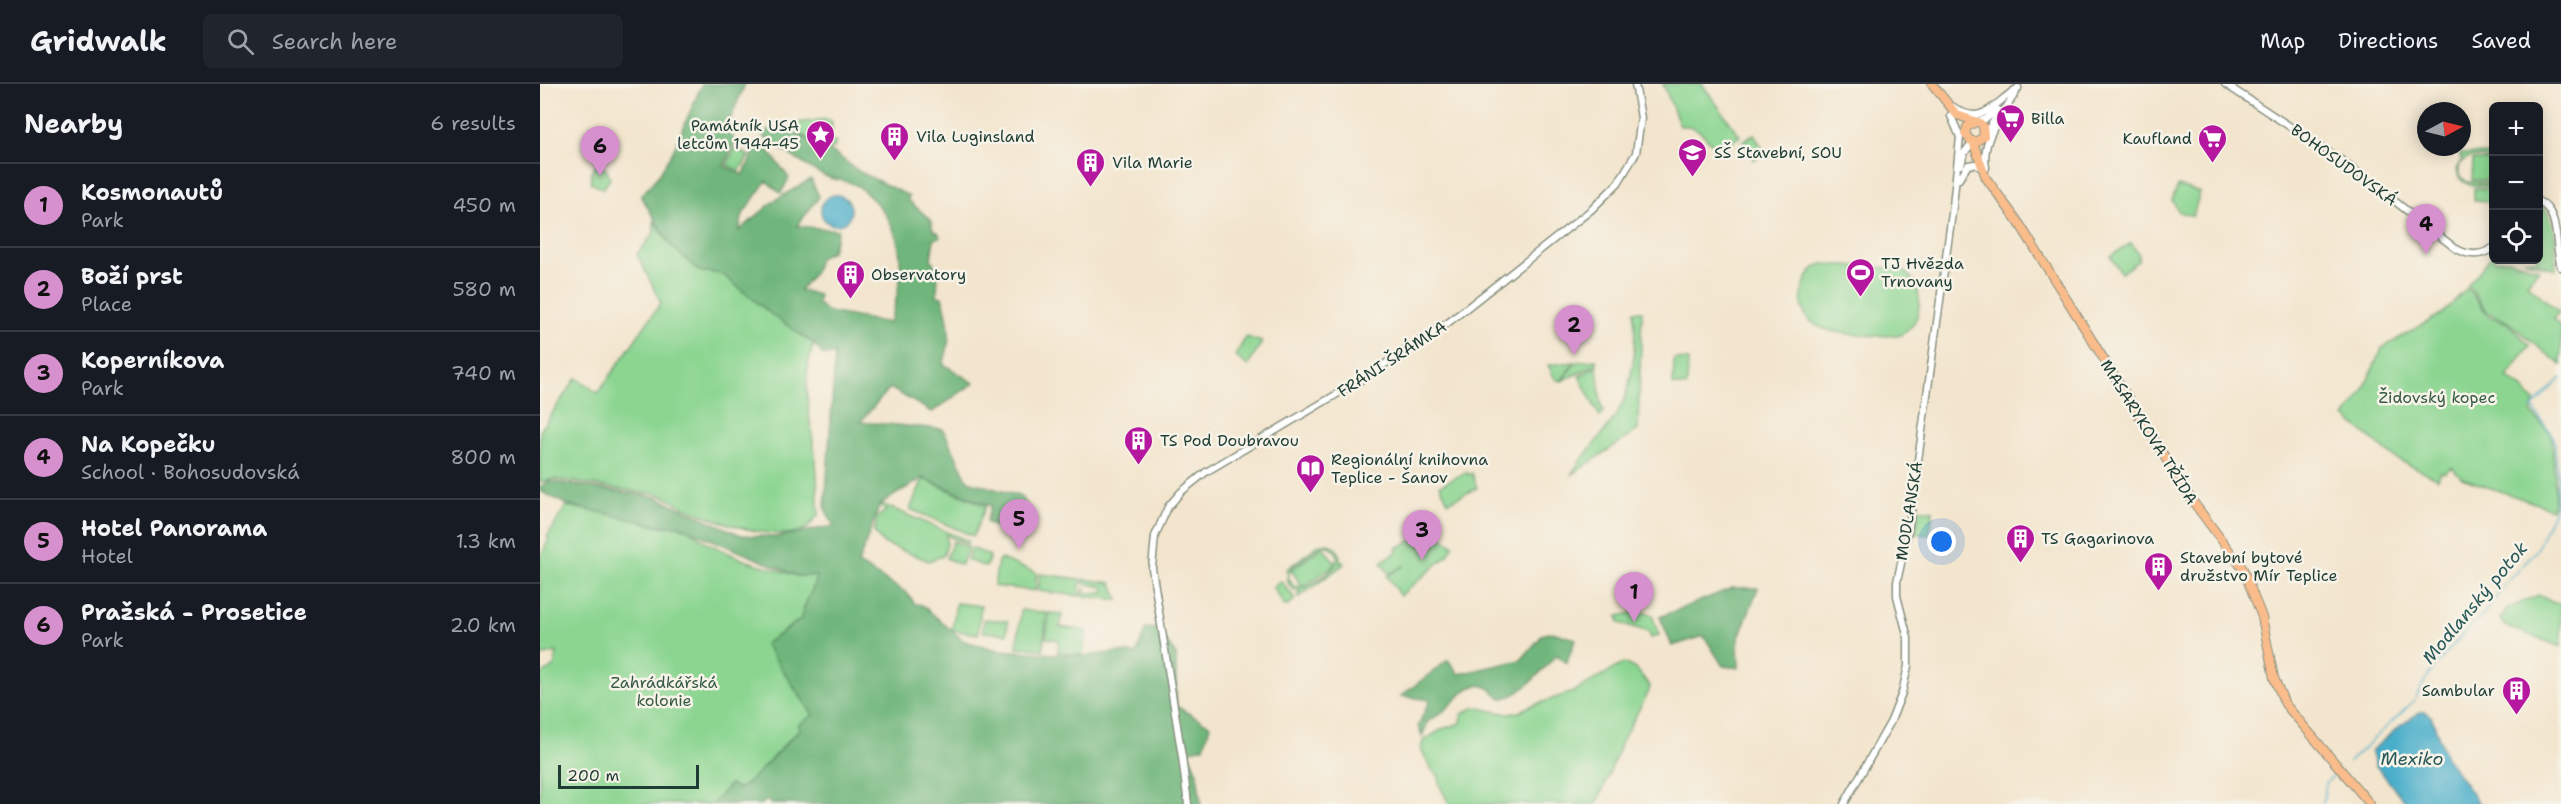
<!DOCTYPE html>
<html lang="en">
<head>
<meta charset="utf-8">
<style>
	:root { --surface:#171b24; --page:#20242c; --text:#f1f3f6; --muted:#9ea1a6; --line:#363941; --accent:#d690ce }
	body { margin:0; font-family:"Shantell Sans",sans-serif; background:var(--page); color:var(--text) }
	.controls { position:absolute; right:18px; top:18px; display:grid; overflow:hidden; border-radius:9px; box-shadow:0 3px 15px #0003 }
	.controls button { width:54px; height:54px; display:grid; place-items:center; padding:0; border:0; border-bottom:2px solid var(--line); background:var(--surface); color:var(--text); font:30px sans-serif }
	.compass { position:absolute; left:1877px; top:18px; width:54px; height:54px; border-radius:50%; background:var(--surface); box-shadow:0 3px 15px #0003; rotate:83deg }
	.scale { position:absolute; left:18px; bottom:15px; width:141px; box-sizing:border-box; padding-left:6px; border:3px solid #1f3d34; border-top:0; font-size:16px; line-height:21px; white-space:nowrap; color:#1f3d34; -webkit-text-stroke:4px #f7f3e8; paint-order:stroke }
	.you { position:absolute; left:1402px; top:458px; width:21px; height:21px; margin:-15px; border:4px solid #fff; border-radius:50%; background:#1a73e8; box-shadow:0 0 0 9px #1a73e833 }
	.badge { display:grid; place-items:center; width:39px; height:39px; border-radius:50%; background:var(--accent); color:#111; font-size:20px; font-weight:700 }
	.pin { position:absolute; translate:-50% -50px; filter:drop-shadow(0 2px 3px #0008) }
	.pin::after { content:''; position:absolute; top:32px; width:21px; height:18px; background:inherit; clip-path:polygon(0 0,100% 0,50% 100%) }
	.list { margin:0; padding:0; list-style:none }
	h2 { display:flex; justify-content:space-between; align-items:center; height:78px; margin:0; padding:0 24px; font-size:26px }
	h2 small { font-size:20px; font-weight:400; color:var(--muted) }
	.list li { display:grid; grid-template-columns:39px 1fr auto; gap:18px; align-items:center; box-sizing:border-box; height:84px; padding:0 24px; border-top:2px solid var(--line) }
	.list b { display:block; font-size:22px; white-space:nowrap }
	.list p { margin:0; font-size:20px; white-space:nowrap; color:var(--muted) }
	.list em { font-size:20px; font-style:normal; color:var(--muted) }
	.icon { flex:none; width:33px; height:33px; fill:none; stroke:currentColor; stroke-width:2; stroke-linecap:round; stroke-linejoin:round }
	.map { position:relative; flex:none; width:2021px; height:720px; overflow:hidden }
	header { display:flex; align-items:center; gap:36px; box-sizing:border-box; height:84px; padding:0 30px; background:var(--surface); border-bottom:2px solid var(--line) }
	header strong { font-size:28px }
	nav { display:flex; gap:33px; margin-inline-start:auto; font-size:21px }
	.search { width:420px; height:54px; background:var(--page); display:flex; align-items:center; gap:15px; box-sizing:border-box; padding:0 21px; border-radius:9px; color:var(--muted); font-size:22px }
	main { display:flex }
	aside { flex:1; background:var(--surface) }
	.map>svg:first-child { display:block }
</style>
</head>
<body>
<header>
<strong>Gridwalk</strong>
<div class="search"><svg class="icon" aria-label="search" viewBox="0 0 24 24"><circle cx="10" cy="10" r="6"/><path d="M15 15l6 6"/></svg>Search here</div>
<nav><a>Map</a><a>Directions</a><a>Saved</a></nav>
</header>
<main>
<aside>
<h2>Nearby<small>6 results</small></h2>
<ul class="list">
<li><span class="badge">1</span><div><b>Kosmonautů</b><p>Park</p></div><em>450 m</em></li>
<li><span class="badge">2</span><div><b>Boží prst</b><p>Place</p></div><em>580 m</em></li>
<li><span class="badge">3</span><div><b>Koperníkova</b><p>Park</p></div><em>740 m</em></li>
<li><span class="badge">4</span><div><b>Na Kopečku</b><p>School · Bohosudovská</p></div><em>800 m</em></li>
<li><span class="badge">5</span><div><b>Hotel Panorama</b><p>Hotel</p></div><em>1.3 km</em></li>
<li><span class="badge">6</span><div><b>Pražská - Prosetice</b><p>Park</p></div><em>2.0 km</em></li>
</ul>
</aside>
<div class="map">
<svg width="2021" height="720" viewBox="0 0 2021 720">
	<rect width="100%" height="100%" fill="#f7f3e8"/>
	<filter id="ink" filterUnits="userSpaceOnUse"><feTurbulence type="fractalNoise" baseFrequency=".0167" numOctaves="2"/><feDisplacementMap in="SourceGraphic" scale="12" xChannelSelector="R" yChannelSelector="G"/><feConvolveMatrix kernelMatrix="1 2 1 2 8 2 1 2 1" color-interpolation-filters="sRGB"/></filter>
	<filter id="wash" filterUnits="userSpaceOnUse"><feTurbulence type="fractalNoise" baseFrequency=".008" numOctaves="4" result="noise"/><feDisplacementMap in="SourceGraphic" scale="24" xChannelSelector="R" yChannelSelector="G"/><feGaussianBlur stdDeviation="1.35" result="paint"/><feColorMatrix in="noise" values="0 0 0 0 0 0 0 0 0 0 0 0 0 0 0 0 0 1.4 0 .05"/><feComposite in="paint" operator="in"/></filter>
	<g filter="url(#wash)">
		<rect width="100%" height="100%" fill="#f3e5cd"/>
		<g fill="#8bd591" stroke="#558962" stroke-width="1.5" fill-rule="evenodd">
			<path d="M1123 0H1162L1200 52 1178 67C1167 55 1158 39 1140 42Z"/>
			<polygon points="288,35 292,38 291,56 296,58 294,64 258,50 256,39"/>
			<polygon points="1214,50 1225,69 1214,76 1203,57"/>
			<polygon points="195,64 209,72 199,87 187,81"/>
			<path d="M1920 70H1953V74C1943 73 1920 69 1919 85 1919 91 1922 94 1927 98L1953 99V102L1930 101 1922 97 1917 86 1922 74 1920 73Z"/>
			<polygon points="1933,76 1953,76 1953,96 1932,96"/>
			<polygon points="56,81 67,86 70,95 63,105 51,99 51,89"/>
			<polygon points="1638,102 1660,108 1653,132 1639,128 1632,116"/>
			<polygon points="1934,104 1953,105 1953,117 1934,117"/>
			<path d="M1999 120C2020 134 2014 163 2016 185L1984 176H1998Z"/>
			<path d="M114 137 131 162 159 187 182 190 231 230 274 260C260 294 270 335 275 370 278 390 277 411 279 431 275 434 271 441 267 444 239 462 169 434 142 422 128 415 120 408 104 409L14 395 0 398V347L36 294 58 309 121 219 97 170 114 149Z"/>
			<polygon points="1591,159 1599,171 1598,177 1581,189 1570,172"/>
			<polygon points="1953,170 1954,176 1968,176 1999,185 1987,200 2019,228 2013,235 2021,243 2021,281 1968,238 1947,228 1928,201"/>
			<path d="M1283 180 1355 184C1387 191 1387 244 1357 252 1324 250 1250 258 1263 204 1266 194 1272 183 1283 180Z"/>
			<path d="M1927 204 1949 232 1967 239 1990 261 1967 293 1985 306 1994 317 1991 328 2012 351C2012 374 2019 404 2012 425L1922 394 1912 383 1904 389 1901 387 1898 395 1855 374 1805 333 1822 309 1842 264 1903 229Z"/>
			<path d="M1094 227H1102L1098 346 1031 391C1044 369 1065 350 1078 328 1095 297 1096 261 1094 227Z"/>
			<polygon points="706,253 722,258 708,282 695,272"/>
			<polygon points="1134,275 1148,276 1147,302 1133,301"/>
			<polygon points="1056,276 1057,280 1022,297 1036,278"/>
			<polygon points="1034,278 1021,297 1015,295 1008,281"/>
			<polygon points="1057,282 1061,321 1064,327 1060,333 1039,292"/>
			<polygon points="927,388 929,391 932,389 937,404 908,418 900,401"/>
			<polygon points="383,395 446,422 433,452 370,425"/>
			<polygon points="342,420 428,457 427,460 406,451 407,461 403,472 389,477 343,459 334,448 337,433 347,426 341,423"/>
			<path d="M26 422 85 433 118 443 136 442 147 445 169 460 204 476 257 492H278C274 507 262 520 261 535L229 557 254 604 274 631 258 641 260 644 208 699 199 705 188 704 173 720H0V592L14 582 17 568 0 572V473L9 455 7 453Z"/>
			<polygon points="1379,425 1393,427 1389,451 1375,450"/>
			<polygon points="892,447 913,461 908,471 860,512 847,492 865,481 849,490 841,478 857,468 856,464"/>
			<polygon points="413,457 429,464 421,481 406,474"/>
			<path d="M779 460C793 458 801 465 800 479L802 477 804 480 759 513 757 511 761 507 753 505 748 499 747 485ZM781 462H789L797 469C800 486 779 495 767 503L753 502 748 492 752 483Z"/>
			<polygon points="783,463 796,480 763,503 751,486"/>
			<polygon points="432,464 450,472 446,483 427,476"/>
			<polygon points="461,475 497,489 495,507 454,502 458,477"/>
			<polygon points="500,490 541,495 539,512 498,507"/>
			<polygon points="544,495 572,499 578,516 541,512 545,503 546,509 565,509 563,503 543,499"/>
			<polygon points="741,497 755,515 748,522 745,522 733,504"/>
			<polygon points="1998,511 2014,519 2021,520 2021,563 1965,542 1960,535 1967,525"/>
			<polygon points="416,519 441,522 438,550 412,546"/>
			<polygon points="481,526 507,529 503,566 477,563"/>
			<polygon points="1100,527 1112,531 1119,551 1111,554 1109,548 1079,539 1078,532"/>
			<polygon points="509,529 522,530 520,543 546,547 543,571 518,568 519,556 506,554"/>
			<polygon points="444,535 468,537 467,550 443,548"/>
			<polygon points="1084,579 1097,586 1110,602 1109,607 1083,655 1057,720 909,720 899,700 899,692 892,686 881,665 883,657 902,645 921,639 922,630 935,623 968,630 980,628 988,623 1033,608"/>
		</g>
		<g fill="#70b67b" stroke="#487a58" stroke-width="1.5">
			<path d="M162 0H205L187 43 195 58 184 82 203 91 220 55 249 94 241 109 226 97 203 130 199 147 235 116 271 95 279 113 257 142 298 146 292 167 279 174 275 188 260 206 279 211 277 219 288 228 349 239C365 195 368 147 330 113 325 109 321 103 316 101 306 96 294 96 285 92 263 82 243 65 223 52L229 45 258 51 283 61 320 88 369 112 368 116 391 136 393 147 398 148 400 153 394 155 391 175 398 187 397 212 402 213C410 237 412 257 403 280L434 299 392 328 350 304 320 338 403 345 428 397 482 413 496 435 490 444 475 437 467 448 446 438 451 422 383 394 340 420 318 480 367 509 375 520 382 521 424 557 458 566 544 572 579 568 596 570 606 544 618 545 636 571V622L670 641 664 663 648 667 657 689 661 720H231L227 716 222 720H173L190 700 199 705 208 699 260 645 258 641 273 631 225 560 261 535C262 520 274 507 277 492H258L139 442 116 441 28 421 0 407V403L9 397 116 413 201 451 237 453 294 442 285 425 295 271H283L274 260 231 230 182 190 159 187 131 162 101 112 118 92 133 67Z"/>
			<polygon points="1192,504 1218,504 1198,556 1199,584 1183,582 1164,552 1132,562 1120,533"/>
			<path d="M1012 548 1036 555 1026 579 1017 571C1002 585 983 612 961 615 930 578 917 626 889 636L882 652 878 642 890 616 861 612 908 576 919 590 981 576 1000 554 1001 551Z"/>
		</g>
		<g fill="#4aaeca" stroke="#34767f" stroke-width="1.5">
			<circle cx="296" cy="126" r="15"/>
			<polygon points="1880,628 1886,628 1891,632 1906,673 1939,720 1867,720 1836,682 1831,667 1857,644"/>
		</g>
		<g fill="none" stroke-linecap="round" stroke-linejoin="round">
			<g stroke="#4aaeca" stroke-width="1.5">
				<polyline points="1809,678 1874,617 1887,593 1902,574 1930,542 1942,533 1960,507 1996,467 2015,424 2018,395 2014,354 1992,323 2021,294"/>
				<polyline points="1783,720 1786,699 1793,692"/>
			</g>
		</g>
	</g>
	<g filter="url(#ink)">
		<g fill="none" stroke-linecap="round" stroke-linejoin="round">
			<defs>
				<g id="minor">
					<path d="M1685 0 1807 80 1915 164C1928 172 1941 173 1954 163"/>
					<path d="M1412 22C1443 45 1454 18 1478 4"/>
					<polyline points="1436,38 1446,35 1457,26"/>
					<polyline points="1445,51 1459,28"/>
					<polyline points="1421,81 1424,69 1433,58"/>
					<path d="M1446 84C1440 53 1465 29 1478 4"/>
					<polyline points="1419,95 1428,81 1435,80 1440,83"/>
					<path d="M1998 117C2021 128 2014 161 2021 183"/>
					<polyline points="648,720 642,673 612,484 615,452 628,423 641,408 666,388 819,297 909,238 1051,126 1078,99 1096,69 1101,34 1095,0"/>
					<polyline points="1304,720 1351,637 1362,609 1368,582 1368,554 1357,512 1357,498 1369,442 1413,122 1420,53 1411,32"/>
				</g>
				<g id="major">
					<polyline points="1392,0 1417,31 1440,39 1443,42 1444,52 1436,58 1430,56 1425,50 1427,43 1435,38"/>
					<polyline points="1433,58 1446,94 1479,139 1651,415 1703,485 1722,533 1734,594 1745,620 1830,720"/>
				</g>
			</defs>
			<use href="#minor" stroke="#899180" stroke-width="9"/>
			<use href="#major" stroke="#899180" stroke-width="10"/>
			<use href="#minor" stroke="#fff" stroke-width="6"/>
			<use href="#major" stroke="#fabc8b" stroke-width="8"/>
		</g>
	</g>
	<defs>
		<symbol id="supermarket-pin" viewBox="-11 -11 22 30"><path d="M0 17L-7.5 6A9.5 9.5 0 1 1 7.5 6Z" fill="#b5179e" stroke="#f7f3e8"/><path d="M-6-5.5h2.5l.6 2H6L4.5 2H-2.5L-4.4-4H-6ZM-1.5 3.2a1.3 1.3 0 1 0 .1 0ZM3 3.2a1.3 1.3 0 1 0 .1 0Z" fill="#fff"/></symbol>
		<symbol id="sight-pin" viewBox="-11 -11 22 30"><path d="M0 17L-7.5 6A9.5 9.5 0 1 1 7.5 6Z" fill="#b5179e" stroke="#f7f3e8"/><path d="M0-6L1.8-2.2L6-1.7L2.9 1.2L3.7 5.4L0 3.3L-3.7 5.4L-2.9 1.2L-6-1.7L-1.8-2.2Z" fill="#fff"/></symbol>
		<symbol id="building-pin" viewBox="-11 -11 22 30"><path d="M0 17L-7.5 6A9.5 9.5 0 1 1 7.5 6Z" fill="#b5179e" stroke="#f7f3e8"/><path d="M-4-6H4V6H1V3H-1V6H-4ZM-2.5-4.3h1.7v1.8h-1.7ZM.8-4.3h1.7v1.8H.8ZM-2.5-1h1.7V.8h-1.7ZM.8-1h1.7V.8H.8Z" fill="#fff"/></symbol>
		<symbol id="university-pin" viewBox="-11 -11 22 30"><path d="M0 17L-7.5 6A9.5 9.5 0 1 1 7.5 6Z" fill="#b5179e" stroke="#f7f3e8"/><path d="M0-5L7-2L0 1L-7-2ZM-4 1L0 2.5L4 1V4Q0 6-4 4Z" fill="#fff"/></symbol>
		<symbol id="stadium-pin" viewBox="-11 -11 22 30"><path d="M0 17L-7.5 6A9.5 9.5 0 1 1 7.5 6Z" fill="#b5179e" stroke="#f7f3e8"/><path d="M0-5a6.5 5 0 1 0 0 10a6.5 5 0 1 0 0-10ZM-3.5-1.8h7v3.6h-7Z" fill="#fff"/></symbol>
		<symbol id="library-pin" viewBox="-11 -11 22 30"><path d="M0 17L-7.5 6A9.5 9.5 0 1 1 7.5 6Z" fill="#b5179e" stroke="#f7f3e8"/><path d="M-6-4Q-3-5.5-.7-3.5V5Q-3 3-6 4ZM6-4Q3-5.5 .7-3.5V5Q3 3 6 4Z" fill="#fff"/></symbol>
	</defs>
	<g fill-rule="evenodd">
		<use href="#supermarket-pin" x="1454" y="18" width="33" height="45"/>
		<use href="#sight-pin" x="264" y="34" width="33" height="45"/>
		<use href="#building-pin" x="338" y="36" width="33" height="45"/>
		<use href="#supermarket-pin" x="1656" y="38" width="33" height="45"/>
		<use href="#university-pin" x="1136" y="52" width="33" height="45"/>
		<use href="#building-pin" x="534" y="62" width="33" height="45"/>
		<use href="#stadium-pin" x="1304" y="172" width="33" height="45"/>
		<use href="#building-pin" x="294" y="174" width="33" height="45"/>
		<use href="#building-pin" x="582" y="340" width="33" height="45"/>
		<use href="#library-pin" x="754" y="368" width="33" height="45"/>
		<use href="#building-pin" x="1464" y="438" width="33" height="45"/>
		<use href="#building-pin" x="1602" y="466" width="33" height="45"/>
		<use href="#building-pin" x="1960" y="590" width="33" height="45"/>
	</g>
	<g text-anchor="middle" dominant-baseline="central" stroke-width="5" stroke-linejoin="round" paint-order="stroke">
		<g font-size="16" fill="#1f3d34" stroke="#f7f3e8" text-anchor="start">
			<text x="1491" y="34">Billa</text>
			<text x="259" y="41" text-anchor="end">Památník USA<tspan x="259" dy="18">letcům 1944-45</tspan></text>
			<text x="376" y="52">Vila Luginsland</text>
			<text x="1652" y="54" text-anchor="end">Kaufland</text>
			<text x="1174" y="68">SŠ Stavební, SOU</text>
			<text x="572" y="78">Vila Marie</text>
			<text x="1341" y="179">TJ Hvězda<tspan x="1341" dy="18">Trnovany</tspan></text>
			<text x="331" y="190">Observatory</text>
			<text x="620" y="356">TS Pod Doubravou</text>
			<text x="791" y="375">Regionální knihovna<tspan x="791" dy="18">Teplice - Šanov</tspan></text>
			<text x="1501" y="454">TS Gagarinova</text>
			<text x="1640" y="473">Stavební bytové<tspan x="1640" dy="18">družstvo Mír Teplice</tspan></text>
			<text x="1955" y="606" text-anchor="end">Sambular</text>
		</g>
		<g font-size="16" fill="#1f3d34" stroke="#f7f3e8">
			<text transform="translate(1804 81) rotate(36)">BOHOSUDOVSKÁ</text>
			<text transform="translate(852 275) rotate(-33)">FRÁNI ŠRÁMKA</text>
			<text transform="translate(1609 348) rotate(58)">MASARYKOVA TŘÍDA</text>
			<text transform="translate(1369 427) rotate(-81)">MODLANSKÁ</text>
		</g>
		<g font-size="16" fill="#355b47" stroke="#f7f3e8">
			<text x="1897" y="313">Židovský kopec</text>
			<text x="124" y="598">Zahrádkářská<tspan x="124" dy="18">kolonie</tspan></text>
		</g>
		<g font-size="18" font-style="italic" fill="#2a595a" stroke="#f7f3e8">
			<text transform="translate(1935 519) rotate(-50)">Modlanský potok</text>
			<text x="1872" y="675">Mexiko</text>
		</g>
	</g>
</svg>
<div class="controls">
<button>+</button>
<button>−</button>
<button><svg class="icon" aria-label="locate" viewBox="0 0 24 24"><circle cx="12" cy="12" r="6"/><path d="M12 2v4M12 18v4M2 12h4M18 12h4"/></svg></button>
</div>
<svg class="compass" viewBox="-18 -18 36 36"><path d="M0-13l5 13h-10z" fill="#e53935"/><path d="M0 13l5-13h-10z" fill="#9ea1a6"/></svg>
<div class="scale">200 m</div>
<div class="you"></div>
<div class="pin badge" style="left:1094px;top:538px">1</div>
<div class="pin badge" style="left:1034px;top:271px">2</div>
<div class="pin badge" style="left:882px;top:476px">3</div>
<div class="pin badge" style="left:1886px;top:170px">4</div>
<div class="pin badge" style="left:479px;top:465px">5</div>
<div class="pin badge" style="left:60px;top:92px">6</div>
</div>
</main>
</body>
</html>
